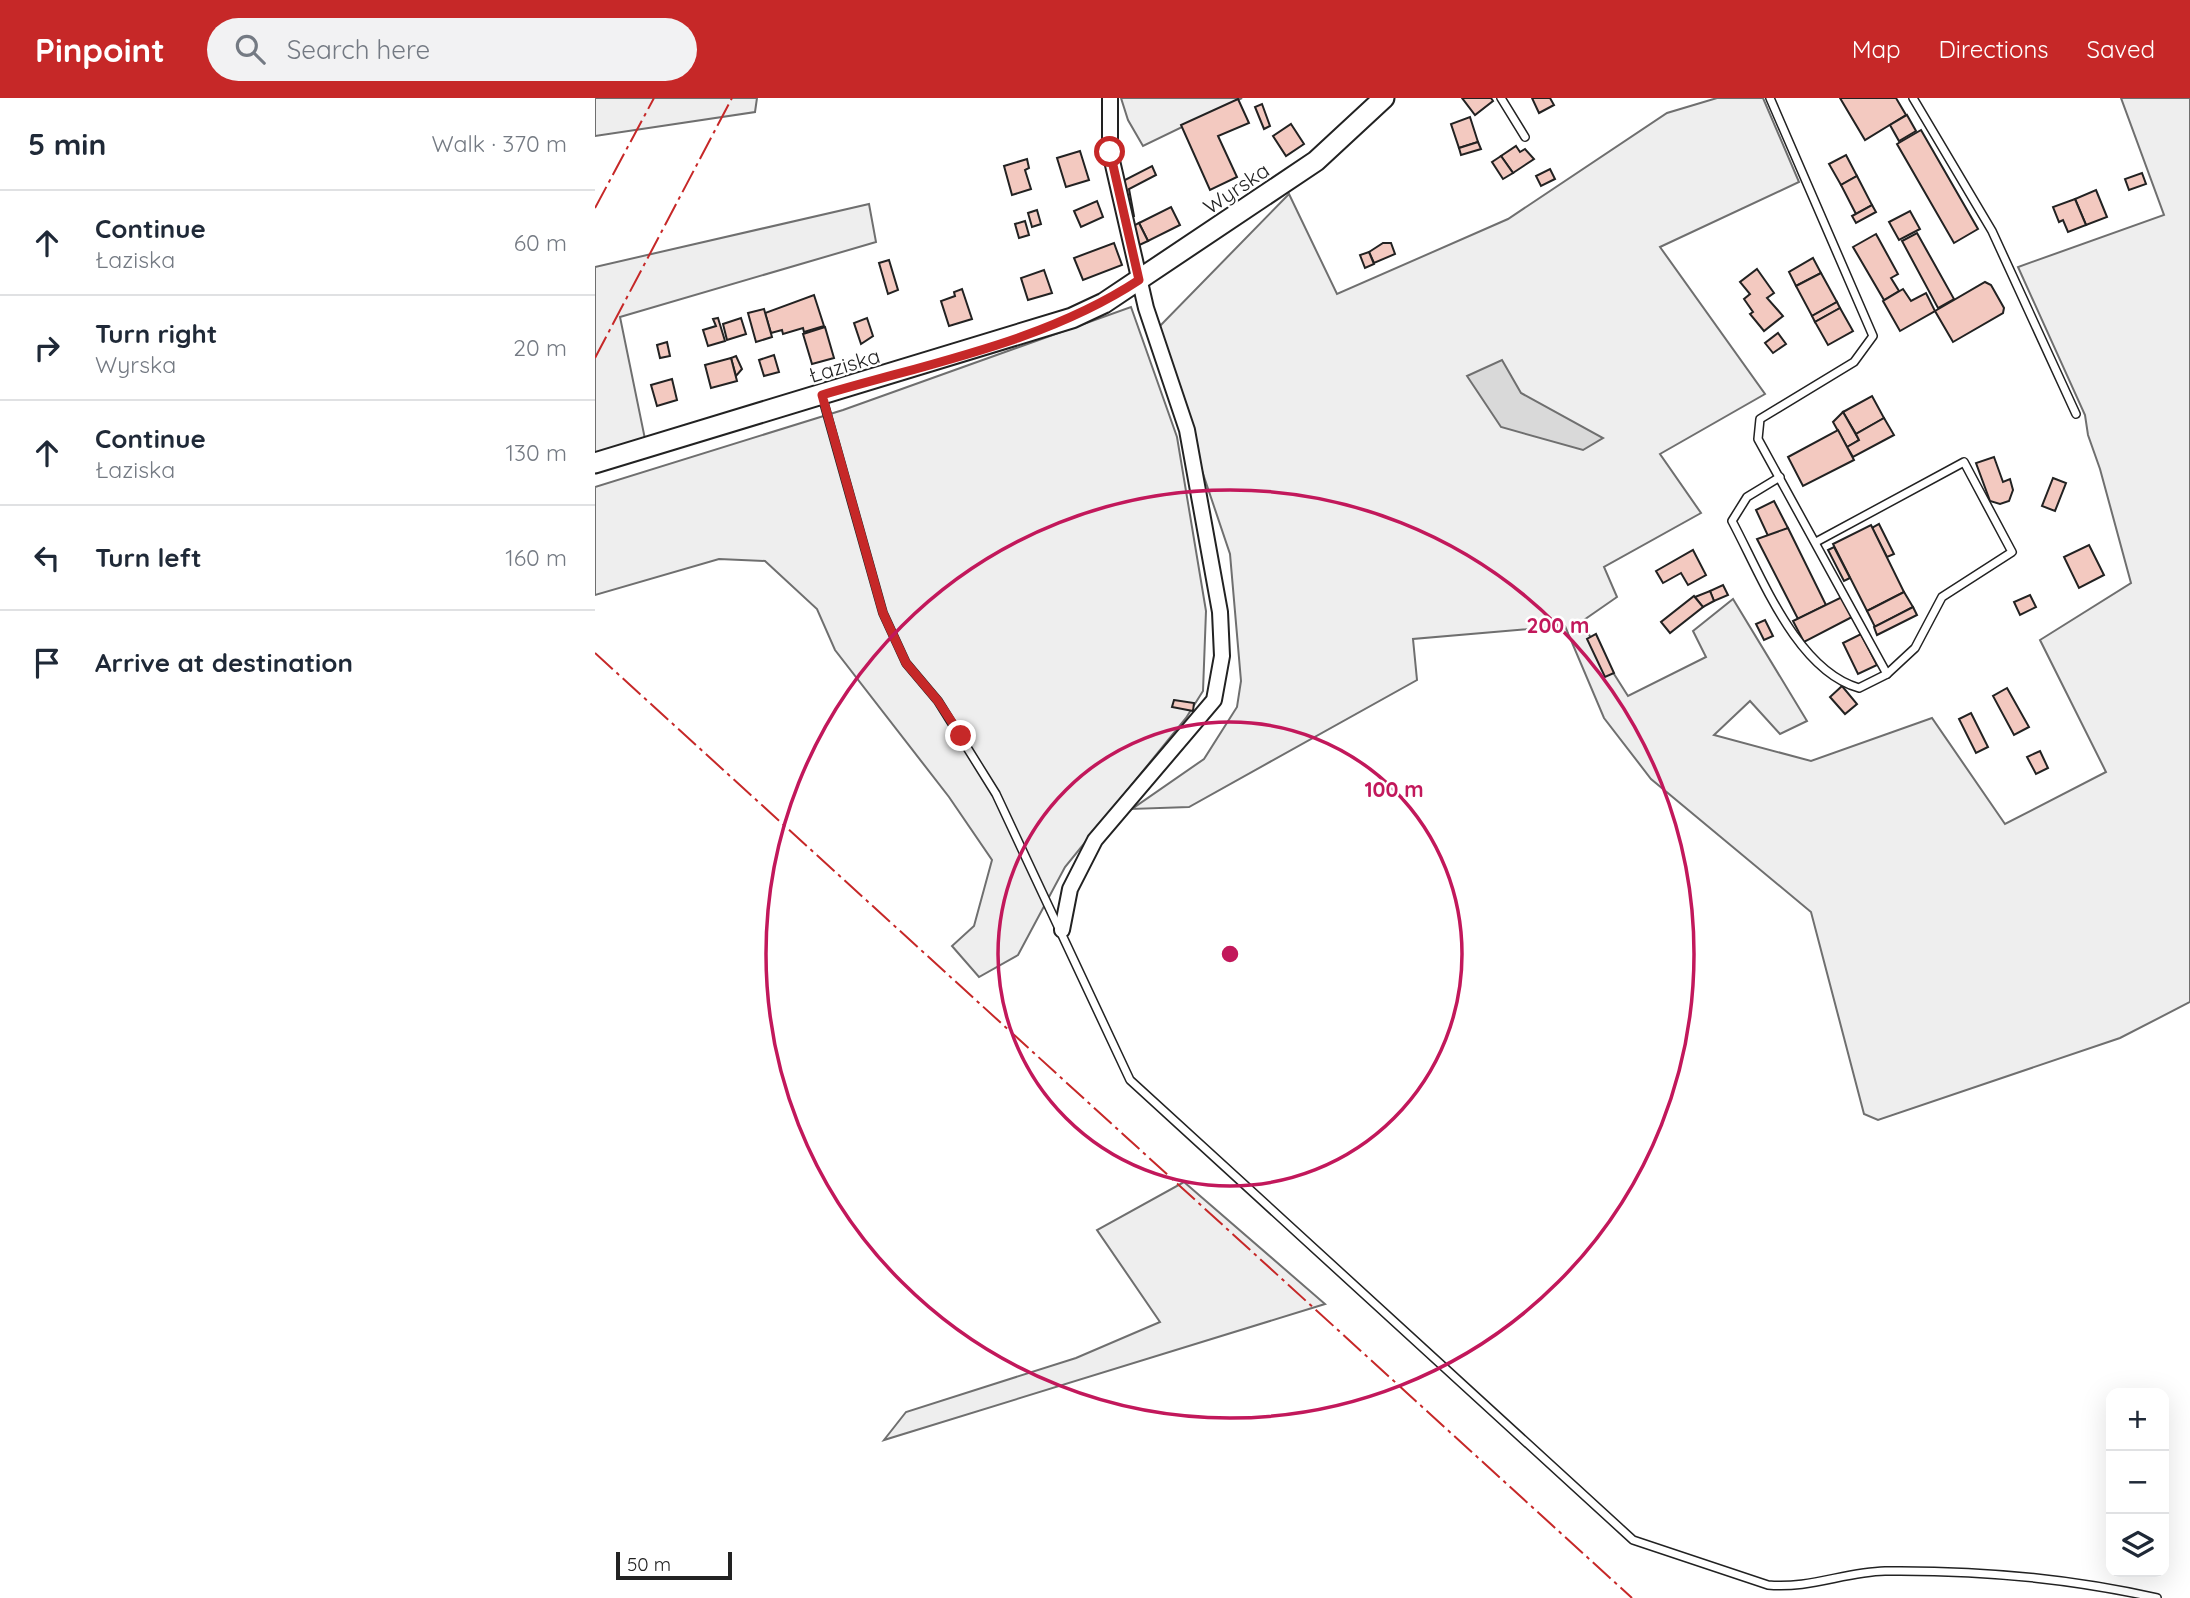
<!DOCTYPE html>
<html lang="en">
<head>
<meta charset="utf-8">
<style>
	:root { --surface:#fff; --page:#f2f2f3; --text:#1f2937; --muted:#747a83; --line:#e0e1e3; --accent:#c62828 }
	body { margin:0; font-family:Quicksand,sans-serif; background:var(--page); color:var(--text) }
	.controls { position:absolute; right:21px; bottom:21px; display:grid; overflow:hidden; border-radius:14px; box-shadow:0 7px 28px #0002 }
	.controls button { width:63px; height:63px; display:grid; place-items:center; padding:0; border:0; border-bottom:2px solid var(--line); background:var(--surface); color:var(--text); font:35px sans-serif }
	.scale { position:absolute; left:21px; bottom:18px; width:116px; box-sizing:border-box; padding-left:7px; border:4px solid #222; border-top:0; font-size:19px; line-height:24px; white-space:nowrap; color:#222; -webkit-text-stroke:5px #fff; paint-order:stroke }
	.stop { position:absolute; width:21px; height:21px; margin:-16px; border:5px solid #c62828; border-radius:50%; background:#fff }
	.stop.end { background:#c62828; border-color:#fff; box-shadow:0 2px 7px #0008 }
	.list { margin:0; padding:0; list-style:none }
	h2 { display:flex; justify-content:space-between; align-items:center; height:91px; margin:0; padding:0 28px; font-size:30px }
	h2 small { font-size:23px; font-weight:400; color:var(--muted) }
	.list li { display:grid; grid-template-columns:46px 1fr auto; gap:21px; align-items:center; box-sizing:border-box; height:105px; padding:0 28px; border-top:2px solid var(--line) }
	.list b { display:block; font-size:26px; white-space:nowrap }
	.list p { margin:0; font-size:23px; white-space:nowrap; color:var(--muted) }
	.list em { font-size:23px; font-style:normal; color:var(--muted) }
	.icon { flex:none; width:38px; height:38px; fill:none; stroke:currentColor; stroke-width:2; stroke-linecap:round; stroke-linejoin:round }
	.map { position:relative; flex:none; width:1595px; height:1500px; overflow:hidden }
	header { display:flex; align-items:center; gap:42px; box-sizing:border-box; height:98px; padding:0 35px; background:var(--accent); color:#fff }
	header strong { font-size:33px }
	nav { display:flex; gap:38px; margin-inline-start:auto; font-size:24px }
	.search { width:490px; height:63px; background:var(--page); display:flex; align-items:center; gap:18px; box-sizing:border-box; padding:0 24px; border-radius:38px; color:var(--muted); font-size:26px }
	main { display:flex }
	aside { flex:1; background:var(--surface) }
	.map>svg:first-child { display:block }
</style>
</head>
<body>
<header>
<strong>Pinpoint</strong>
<div class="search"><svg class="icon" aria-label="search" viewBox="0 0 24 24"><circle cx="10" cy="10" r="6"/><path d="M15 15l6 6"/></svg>Search here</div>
<nav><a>Map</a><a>Directions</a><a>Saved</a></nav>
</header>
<main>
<aside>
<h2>5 min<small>Walk · 370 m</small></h2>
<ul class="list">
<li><svg class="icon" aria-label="ahead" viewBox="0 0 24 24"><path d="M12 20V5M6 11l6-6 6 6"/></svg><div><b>Continue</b><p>Łaziska</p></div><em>60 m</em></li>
<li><svg class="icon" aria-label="right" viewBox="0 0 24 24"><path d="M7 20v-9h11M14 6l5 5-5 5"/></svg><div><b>Turn right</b><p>Wyrska</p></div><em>20 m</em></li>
<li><svg class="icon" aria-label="ahead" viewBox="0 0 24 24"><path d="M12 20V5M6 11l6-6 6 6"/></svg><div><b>Continue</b><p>Łaziska</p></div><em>130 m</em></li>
<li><svg class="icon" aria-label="left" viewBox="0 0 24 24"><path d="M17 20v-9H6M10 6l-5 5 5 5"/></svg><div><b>Turn left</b></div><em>160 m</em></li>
<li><svg class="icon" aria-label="arrive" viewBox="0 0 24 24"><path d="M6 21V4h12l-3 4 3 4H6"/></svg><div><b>Arrive at destination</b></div></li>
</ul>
</aside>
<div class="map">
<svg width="1595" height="1500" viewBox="0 0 1595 1500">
	<rect width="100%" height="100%" fill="#fff"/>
	<g fill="#eee" stroke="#6f6f6f" stroke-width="2">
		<polygon points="0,0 162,0 160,14 0,38"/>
		<polygon points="526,0 647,0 548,48 533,22"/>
		<polygon points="1122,0 1168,0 1204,84 1065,149 1170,296 1065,356 1106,415 1009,469 1022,499 986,524 1033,598 1111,559 1098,533 1138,501 1212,623 1185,636 1155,603 1119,637 1216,663 1337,620 1410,726 1511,674 1445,542 1536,485 1505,371 1493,337 1490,317 1423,169 1569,117 1526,0 1595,0 1595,904 1525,940 1283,1022 1269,1016 1216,814 1056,681 1009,620 970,528 818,541 822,582 594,709 537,711 609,661 642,609 646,583 635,456 560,233 694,96 742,196 913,121 1072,15"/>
		<polygon points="274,106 281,144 25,219 50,341 0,357 0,169"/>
		<polygon points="536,209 582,339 611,513 608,593 591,620 470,769 423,857 384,879 357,848 379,828 397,762 354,699 240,552 222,511 170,463 124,461 0,497 0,389 248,312"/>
		<polygon points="589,1084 730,1206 289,1342 311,1314 481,1260 565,1224 502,1132"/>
	</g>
	<polygon fill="#d9d9d9" stroke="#6f6f6f" stroke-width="2" points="907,262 926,295 1008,340 988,352 906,329 872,278"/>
	<g fill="#f3c9c0" stroke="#222" stroke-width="2">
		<polygon points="867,0 896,0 898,3 880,17"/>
		<polygon points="937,0 955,0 959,7 944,15"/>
		<polygon points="1245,0 1301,0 1311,17 1270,42"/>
		<polygon points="643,1 654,25 623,38 642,79 615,92 586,27"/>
		<polygon points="667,6 675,28 669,31 660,9"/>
		<polygon points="1312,17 1321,33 1304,43 1295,27"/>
		<polygon points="875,19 883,44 864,50 856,26"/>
		<polygon points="696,26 709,46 691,58 678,38"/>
		<polygon points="1326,32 1383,131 1359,145 1302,46"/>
		<polygon points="883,44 886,51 866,57 864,50"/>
		<polygon points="921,48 925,54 930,51 939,61 918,75 906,58"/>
		<polygon points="485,53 494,82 471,89 462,60"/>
		<polygon points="1251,57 1262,78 1246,87 1234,66"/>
		<polygon points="906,58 918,75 908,81 897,64"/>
		<polygon points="432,61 434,70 430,72 436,91 417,97 409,68"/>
		<polygon points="557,68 561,77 534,91 539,118 533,120 524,85"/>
		<polygon points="955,71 960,81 946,88 941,78"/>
		<polygon points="1547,75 1551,86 1534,92 1530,81"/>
		<polygon points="1262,78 1277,107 1261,116 1246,87"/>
		<polygon points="1501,92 1512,119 1491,127 1480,101"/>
		<polygon points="1480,101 1491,127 1473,134 1468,122 1464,124 1458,109"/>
		<polygon points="502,103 508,119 486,129 479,113"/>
		<polygon points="1277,107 1281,114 1261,125 1257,118"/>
		<polygon points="576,109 585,127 553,143 544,125"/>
		<polygon points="442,112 446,126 437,129 433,115"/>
		<polygon points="1315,113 1325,131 1304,142 1294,124"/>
		<polygon points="430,123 434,137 424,140 420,126"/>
		<polygon points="544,125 553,143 540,149 535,130"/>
		<polygon points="1322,135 1359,201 1343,210 1307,143"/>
		<polygon points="1281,136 1303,176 1296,180 1304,193 1289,202 1258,149"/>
		<polygon points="519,145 527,167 488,182 479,160"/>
		<polygon points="788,145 796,145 800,156 779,165 774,154"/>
		<polygon points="774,154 779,166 770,170 765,157"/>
		<polygon points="1218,160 1226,175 1201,188 1194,174"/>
		<polygon points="294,162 303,192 293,196 284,165"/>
		<polygon points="1162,171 1179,195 1172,200 1188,218 1169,233 1155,216 1158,214 1149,201 1155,196 1145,184"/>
		<polygon points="449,172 457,195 433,202 426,180"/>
		<polygon points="1226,175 1242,204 1217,218 1201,188"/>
		<polygon points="1390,184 1396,187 1409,210 1408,215 1358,244 1340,213"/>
		<polygon points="367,191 377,221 354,228 346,203 360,198 359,194"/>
		<polygon points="1308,191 1316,203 1331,195 1340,213 1305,233 1288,203"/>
		<polygon points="219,197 229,228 209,234 208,230 188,236 187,232 176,235 170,215"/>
		<polygon points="1242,204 1245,210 1220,224 1217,218"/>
		<polygon points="1245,210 1258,233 1233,247 1220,224"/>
		<polygon points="169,211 177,239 161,244 153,215"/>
		<polygon points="123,220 130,243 113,248 108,232 121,228 118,221"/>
		<polygon points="146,220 151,236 132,242 128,226"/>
		<polygon points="272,220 278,238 266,246 259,225"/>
		<polygon points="230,229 239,260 217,266 208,236"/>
		<polygon points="1183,235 1191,246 1178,255 1170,245"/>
		<polygon points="72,244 75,258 65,260 62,247"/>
		<polygon points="179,257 184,274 169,278 164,262"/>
		<polygon points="141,258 147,271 141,278 136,260"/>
		<polygon points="136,260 142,283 116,290 110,267"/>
		<polygon points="77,281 82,302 62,308 56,287"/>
		<polygon points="1277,298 1289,320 1261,336 1248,314"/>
		<polygon points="1248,314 1264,342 1252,349 1238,324"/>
		<polygon points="1289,320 1299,337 1258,359 1252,349 1264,342 1261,336"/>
		<polygon points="1243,332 1259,362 1208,388 1193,359"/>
		<polygon points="1399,359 1408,384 1415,381 1418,392 1414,403 1405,406 1395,403 1381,365"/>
		<polygon points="1458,380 1471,385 1460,413 1447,408"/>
		<polygon points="1179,403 1193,430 1174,440 1161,412"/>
		<polygon points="1284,426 1299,456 1292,459 1277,430"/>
		<polygon points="1276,427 1309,494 1272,513 1238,446"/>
		<polygon points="1193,430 1231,507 1203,521 1162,441"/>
		<polygon points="1494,447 1509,477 1484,490 1469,459"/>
		<polygon points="1239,449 1255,480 1249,483 1233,452"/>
		<polygon points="1098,452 1111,477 1093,487 1086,475 1068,485 1061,473"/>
		<polygon points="1128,487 1133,497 1119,503 1115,493"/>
		<polygon points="1115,493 1119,503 1108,509 1100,499"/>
		<polygon points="1309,494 1318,509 1280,529 1272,513"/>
		<polygon points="1435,497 1441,509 1425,517 1419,504"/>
		<polygon points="1099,498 1108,509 1075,535 1066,524"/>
		<polygon points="1247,499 1257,519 1209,544 1198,523"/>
		<polygon points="1318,509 1322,517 1282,537 1279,529"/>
		<polygon points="1170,522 1178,538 1169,542 1161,526"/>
		<polygon points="1001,536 1019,575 1010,579 992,541"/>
		<polygon points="1266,536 1282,567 1263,576 1248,545"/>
		<polygon points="1247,588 1262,606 1250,616 1235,599"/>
		<polygon points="1412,590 1434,629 1419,637 1398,598"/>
		<polygon points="579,602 599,605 598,613 577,609"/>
		<polygon points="1376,615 1393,649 1381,655 1364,621"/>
		<polygon points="1445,653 1453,670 1441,676 1432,659"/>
	</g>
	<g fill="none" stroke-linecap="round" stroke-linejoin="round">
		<defs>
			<g id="lane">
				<polyline points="906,0 930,39"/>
				<polyline points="1175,0 1278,238 1259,264 1165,321 1163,341 1292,576 1320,550 1347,499 1417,454 1369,364 1221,444"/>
				<polyline points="1318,0 1397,133 1481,316"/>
				<path d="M227 298 288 515 311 565 343 603 401 696 535 982 1038 1442 1173 1487C1214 1491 1250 1474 1290 1473 1381 1472 1473 1480 1562 1500"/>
				<path d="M1185 379 1152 399 1137 423C1166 477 1201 572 1264 590L1292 576"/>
			</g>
			<polyline id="street" points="467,832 475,791 500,742 619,602 627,558 625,514 592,332 551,210 515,54 515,0"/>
			<polyline id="secondary" points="0,365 477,220 509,205 721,63 789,0"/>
		</defs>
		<use href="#lane" stroke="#222" stroke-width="10"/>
		<use href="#street" stroke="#222" stroke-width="18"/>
		<use href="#secondary" stroke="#222" stroke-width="23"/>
		<use href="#lane" stroke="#fff" stroke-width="7"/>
		<use href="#street" stroke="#fff" stroke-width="14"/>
		<use href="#secondary" stroke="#fff" stroke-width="19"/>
		<g stroke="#c62828" stroke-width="2" stroke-dasharray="24 5 3.5 5" stroke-linecap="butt">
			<polyline points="0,110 59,0"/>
			<polyline points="0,260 137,0"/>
			<polyline points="0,555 1037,1500"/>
		</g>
	</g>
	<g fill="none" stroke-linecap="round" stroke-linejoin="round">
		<path stroke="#c62828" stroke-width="9" d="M366 638 343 603 311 565 288 515 227 297C334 265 450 244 544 182L515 54"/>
	</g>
	<g fill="none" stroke="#c2185b" stroke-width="3.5">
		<circle cx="635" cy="856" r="232"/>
		<circle cx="635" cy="856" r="464"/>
	</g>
	<g text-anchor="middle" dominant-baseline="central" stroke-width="5" stroke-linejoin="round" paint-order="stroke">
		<g font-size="21" fill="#222" stroke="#fff">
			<text transform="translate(641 90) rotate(-34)">Wyrska</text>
			<text transform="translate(249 267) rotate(-17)">Łaziska</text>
		</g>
	</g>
	<circle cx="635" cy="856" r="10" fill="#c2185b" stroke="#fff" stroke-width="3.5"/>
	<g font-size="21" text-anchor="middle" font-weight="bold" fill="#c2185b" stroke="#fff" stroke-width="5" stroke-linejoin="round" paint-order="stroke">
		<text x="963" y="535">200 m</text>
		<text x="799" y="699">100 m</text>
	</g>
</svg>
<div class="controls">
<button>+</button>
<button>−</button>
<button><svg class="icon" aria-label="layers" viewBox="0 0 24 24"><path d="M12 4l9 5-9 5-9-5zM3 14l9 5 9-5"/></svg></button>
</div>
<div class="scale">50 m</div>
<div class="stop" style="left:515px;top:54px"></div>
<div class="stop end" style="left:366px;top:638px"></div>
</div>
</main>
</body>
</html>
